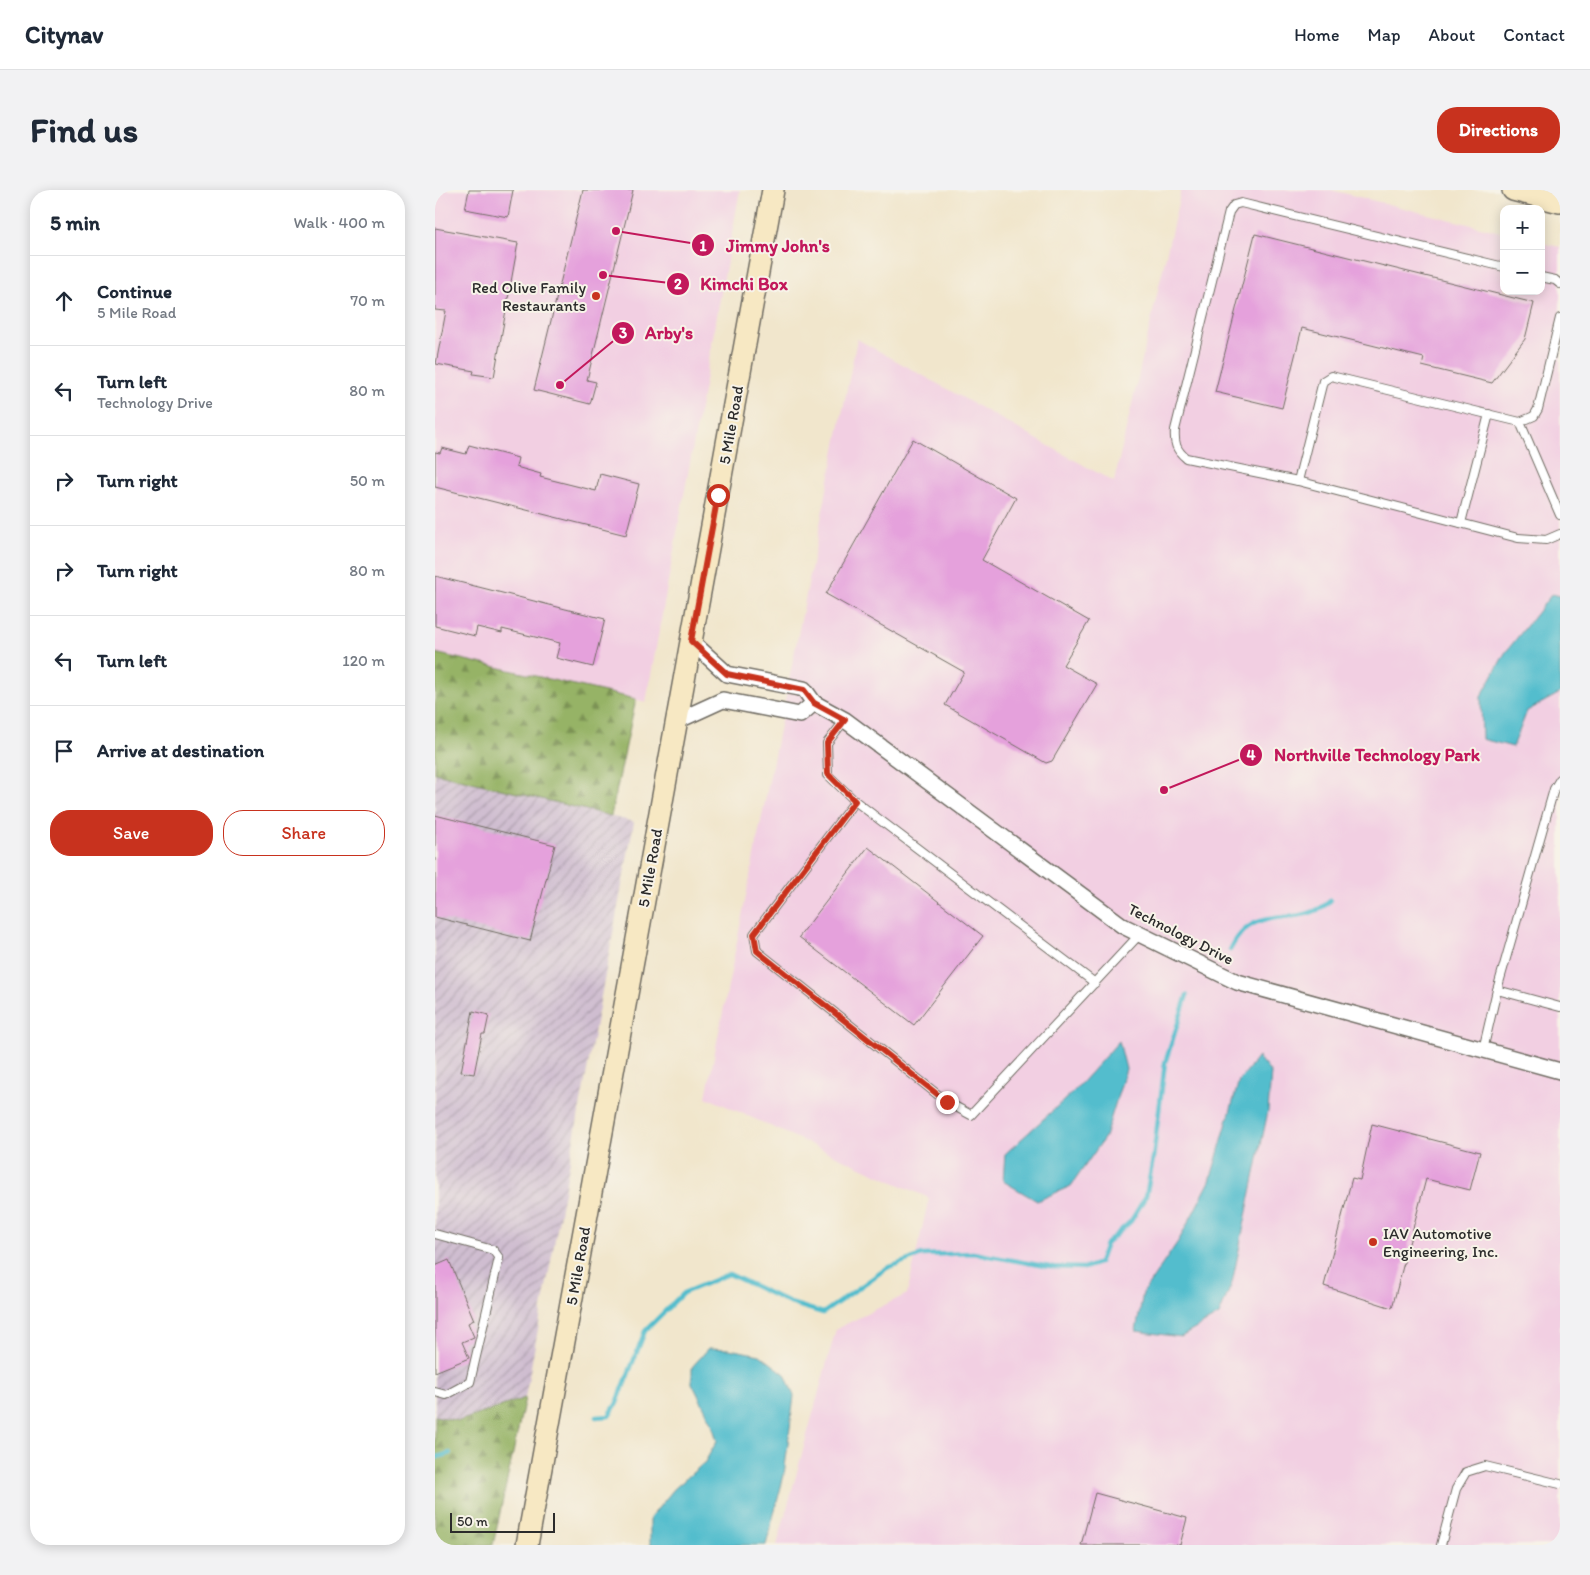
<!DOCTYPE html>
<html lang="en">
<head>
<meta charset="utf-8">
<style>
	:root { --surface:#fff; --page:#f2f2f3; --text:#1f2937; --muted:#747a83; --line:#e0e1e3; --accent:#c8321e }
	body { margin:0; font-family:Itim,sans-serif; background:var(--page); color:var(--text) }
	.controls { position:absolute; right:15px; top:15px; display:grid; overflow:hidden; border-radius:10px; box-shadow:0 2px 12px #0003 }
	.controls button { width:45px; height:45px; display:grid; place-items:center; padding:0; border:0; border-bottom:1px solid var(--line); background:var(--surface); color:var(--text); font:25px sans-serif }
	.scale { position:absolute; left:15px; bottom:12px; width:105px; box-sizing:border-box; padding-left:5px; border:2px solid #2b2b2b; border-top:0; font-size:14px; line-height:18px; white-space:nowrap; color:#2b2b2b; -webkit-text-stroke:4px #f7f3e8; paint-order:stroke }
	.stop { position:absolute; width:15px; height:15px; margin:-11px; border:4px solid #c8321e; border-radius:50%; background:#fff }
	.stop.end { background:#c8321e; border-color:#fff; box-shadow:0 1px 5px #0008 }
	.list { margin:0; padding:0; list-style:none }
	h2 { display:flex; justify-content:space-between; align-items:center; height:65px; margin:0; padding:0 20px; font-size:21px }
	h2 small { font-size:16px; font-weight:400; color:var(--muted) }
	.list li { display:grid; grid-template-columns:32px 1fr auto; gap:15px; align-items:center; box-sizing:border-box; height:90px; padding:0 20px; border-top:1px solid var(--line) }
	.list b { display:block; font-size:19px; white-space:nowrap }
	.list p { margin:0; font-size:16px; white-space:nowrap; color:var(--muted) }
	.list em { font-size:16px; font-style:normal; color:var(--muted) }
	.actions { display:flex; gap:10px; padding:15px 20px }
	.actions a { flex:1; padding:11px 0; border:1px solid var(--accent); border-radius:20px; text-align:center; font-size:18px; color:var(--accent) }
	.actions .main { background:var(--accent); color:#fff }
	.icon { flex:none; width:28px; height:28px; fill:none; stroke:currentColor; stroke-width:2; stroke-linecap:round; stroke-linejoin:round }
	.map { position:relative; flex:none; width:1125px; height:1355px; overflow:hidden; border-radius:20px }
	header { display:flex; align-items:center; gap:30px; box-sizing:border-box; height:70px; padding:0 25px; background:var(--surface); border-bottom:1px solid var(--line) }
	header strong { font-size:24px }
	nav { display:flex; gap:28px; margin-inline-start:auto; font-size:18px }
	.intro { display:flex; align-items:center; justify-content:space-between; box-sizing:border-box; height:120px; padding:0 30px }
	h1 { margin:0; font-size:35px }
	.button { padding:12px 22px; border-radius:20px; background:var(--accent); color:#fff; font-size:18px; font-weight:700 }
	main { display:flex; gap:30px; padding:0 30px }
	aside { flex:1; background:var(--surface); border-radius:20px; box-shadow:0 2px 12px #0003 }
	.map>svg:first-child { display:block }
</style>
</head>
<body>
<header>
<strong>Citynav</strong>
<nav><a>Home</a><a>Map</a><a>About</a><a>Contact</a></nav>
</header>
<div class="intro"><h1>Find us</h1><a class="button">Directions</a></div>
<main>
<aside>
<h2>5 min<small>Walk · 400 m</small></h2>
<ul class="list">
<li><svg class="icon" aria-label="ahead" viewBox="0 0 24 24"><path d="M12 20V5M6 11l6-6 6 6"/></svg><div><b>Continue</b><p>5 Mile Road</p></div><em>70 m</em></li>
<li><svg class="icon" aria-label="left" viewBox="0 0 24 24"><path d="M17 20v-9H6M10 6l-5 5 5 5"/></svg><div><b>Turn left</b><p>Technology Drive</p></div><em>80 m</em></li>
<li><svg class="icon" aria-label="right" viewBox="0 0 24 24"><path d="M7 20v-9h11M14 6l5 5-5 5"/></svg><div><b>Turn right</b></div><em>50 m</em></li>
<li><svg class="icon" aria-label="right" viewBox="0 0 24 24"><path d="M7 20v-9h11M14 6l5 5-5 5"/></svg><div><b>Turn right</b></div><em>80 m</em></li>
<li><svg class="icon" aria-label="left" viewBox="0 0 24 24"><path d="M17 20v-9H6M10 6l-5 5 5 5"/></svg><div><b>Turn left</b></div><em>120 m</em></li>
<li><svg class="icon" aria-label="arrive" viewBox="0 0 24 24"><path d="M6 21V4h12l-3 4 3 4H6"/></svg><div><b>Arrive at destination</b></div></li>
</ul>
<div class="actions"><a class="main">Save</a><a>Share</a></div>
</aside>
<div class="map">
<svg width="1125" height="1355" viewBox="0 0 1125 1355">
	<defs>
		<pattern id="industrial-furrows" width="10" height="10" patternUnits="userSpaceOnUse" patternTransform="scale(1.25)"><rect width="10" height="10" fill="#cfbdd0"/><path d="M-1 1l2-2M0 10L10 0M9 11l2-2" fill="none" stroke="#a89aa9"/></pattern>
		<pattern id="forest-firs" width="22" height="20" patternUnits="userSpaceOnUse" patternTransform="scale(1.25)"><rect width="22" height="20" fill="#96b366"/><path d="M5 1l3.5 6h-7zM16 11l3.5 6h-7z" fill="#7b9254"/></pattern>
	</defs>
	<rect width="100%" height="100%" fill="#f7f3e8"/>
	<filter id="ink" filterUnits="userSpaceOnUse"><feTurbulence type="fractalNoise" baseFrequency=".02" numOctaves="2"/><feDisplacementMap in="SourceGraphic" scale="10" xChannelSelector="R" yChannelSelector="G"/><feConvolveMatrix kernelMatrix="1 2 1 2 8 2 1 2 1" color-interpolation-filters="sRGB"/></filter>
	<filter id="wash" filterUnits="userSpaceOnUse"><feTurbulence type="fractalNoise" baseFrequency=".0096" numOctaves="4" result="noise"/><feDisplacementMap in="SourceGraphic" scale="20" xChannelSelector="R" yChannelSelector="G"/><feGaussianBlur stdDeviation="1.12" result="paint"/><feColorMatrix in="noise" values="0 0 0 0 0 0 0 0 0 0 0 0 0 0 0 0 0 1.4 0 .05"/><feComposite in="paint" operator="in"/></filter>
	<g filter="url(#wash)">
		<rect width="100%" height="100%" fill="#f1e6cc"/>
		<g fill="#f2cfe2">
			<polygon points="0,0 305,0 211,512 0,463"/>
			<polygon points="746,0 896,0 1069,43 1069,101 1106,101 1106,53 1125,57 1125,1355 342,1355 401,1139 472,1104 494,1008 271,907 422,149 679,292"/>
		</g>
		<polygon fill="url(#industrial-furrows)" points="0,583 199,632 90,1208 24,1231 0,1226"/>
		<g fill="url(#forest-firs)" stroke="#606f48">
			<polygon points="0,463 201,509 176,626 0,583"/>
			<polygon points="90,1208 58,1355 0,1355 0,1226 24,1231"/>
		</g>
		<g fill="#52bdcd" stroke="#3e747c">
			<polygon points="1117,404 1125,406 1125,503 1092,521 1078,557 1047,549 1046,507 1070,463"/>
			<polygon points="684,851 691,879 670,947 636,996 602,1011 568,991 570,964 638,902"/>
			<polygon points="823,867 836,883 833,921 797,1093 784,1125 746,1147 701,1141 708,1103 744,1050 775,991 804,891"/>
			<polygon points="274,1158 294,1159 325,1165 350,1184 359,1206 349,1285 331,1355 215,1355 215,1328 239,1299 270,1272 282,1251 276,1231 257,1193 257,1177"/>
		</g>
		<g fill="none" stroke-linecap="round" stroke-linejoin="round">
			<g stroke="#52bdcd" stroke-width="4.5">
				<path d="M795 760C820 708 862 742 895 711"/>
				<polyline points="161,1227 174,1226 182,1213 210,1141 248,1103 294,1084 355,1113 388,1123 452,1078 487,1065 538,1063 615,1077 650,1078 664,1073 671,1054 696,1031 711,1006 718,969 730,873 752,805"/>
				<polyline points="0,1268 15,1263"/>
			</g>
		</g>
		<g id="blocks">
			<g fill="#e5a1dc">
				<polygon points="34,0 78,0 73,27 30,19"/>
				<polygon points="148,0 198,0 152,190 161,192 155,214 99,200"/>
				<polygon points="0,38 83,53 59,187 38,184 39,181 1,174 11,121 0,120"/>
				<polygon points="820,44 1099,113 1090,149 1057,193 987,176 989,168 867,138 847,218 780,202"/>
				<polygon points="478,249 581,308 547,370 654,431 628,475 662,494 617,571 611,573 510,515 529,482 391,404"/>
				<polygon points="34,255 83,268 81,277 106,284 105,287 161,301 165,284 204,294 191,345 0,297 0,262 5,263 7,258 31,264"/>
				<polygon points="0,386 170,429 158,477 121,468 125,453 67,439 67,443 42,437 40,446 0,436"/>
				<polygon points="0,625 120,655 95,751 0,727"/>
				<polygon points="433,657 548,746 479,835 364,747"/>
				<polygon points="38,821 54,825 50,844 47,844 39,884 26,882"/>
				<polygon points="937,934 1045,962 1035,1000 991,989 957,1118 889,1096 917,988 925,990"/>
				<polygon points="14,1070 39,1130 33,1133 39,1147 27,1152 34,1168 0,1182 0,1076"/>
				<polygon points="660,1303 752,1328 745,1355 646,1355"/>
			</g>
		</g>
	</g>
	<g filter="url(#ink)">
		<use href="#blocks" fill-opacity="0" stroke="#706c63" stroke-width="1"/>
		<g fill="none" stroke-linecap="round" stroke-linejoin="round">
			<defs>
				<g id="lane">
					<path d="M1069 77 806 13 799 15 794 22 740 240C739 253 741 260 751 268L863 291 888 191 896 186 1085 232 1099 226 1103 219 1125 128"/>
					<polyline points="1106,87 1120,90 1125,94"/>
					<polyline points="1085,232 1125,325"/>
					<polyline points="863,291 1083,348 1111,350 1125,344"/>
					<polyline points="1026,333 1054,224"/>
					<polyline points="410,530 392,553 393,585 420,611 319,744 322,761 512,912 536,925 705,744"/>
					<polyline points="420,611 660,793"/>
					<polyline points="1062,800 1125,817"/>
					<polyline points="1048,860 1062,800 1119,599 1125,589"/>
					<polyline points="0,1044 58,1060 64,1068 35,1192 11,1205 0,1202"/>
					<polyline points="1006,1355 1021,1299 1031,1282 1050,1276 1125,1294"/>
				</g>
				<g id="street">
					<polyline points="379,513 410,530 688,736 802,792 1125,881"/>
					<polyline points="242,531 288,510 365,525 379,513 369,499 292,484 256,451"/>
				</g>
				<g id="secondary">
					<polyline points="1078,0 1125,12"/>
					<polyline points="92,1355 338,0"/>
				</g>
			</defs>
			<use href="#lane" stroke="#706c63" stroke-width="10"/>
			<use href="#street" stroke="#706c63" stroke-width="18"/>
			<use href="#secondary" stroke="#706c63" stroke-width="24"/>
			<use href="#lane" stroke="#fff" stroke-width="8"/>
			<use href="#street" stroke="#fff" stroke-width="15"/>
			<use href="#secondary" stroke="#f7e8c3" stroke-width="21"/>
		</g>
	</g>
	<g fill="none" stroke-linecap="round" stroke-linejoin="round" filter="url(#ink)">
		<polyline stroke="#c8321e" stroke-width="6" points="283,305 256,451 292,484 369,500 379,513 410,530 392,553 393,584 420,611 319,744 322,761 512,912"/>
	</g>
	<g fill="#c8321e" stroke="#f7f3e8" stroke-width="2">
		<circle cx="161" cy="106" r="5"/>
		<circle cx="938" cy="1052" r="5"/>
	</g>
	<g text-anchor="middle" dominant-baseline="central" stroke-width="4" stroke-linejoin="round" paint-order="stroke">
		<g font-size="16" fill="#2b2b2b" stroke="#f7f3e8" text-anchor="end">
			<text x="151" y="97">Red Olive Family<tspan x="151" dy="18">Restaurants</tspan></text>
			<text x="948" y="1043" text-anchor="start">IAV Automotive<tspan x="948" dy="18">Engineering, Inc.</tspan></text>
		</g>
		<g font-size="16" fill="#2b2b2b" stroke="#f7f3e8">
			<text transform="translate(296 235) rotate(-80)">5 Mile Road</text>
			<text transform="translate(215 678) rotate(-80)">5 Mile Road</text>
			<text transform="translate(746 744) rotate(27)">Technology Drive</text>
			<text transform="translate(143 1076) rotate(-80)">5 Mile Road</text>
		</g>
	</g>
	<path fill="none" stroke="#c2185b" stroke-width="2" d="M181 41L268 55M168 85L243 94M125 195L188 143M729 600L816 565"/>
	<g fill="#c2185b" stroke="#f7f3e8" stroke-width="2">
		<circle cx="181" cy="41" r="5"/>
		<circle cx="168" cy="85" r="5"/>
		<circle cx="125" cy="195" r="5"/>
		<circle cx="729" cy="600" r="5"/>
		<circle cx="268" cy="55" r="12"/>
		<circle cx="243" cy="94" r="12"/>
		<circle cx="188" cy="143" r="12"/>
		<circle cx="816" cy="565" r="12"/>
	</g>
	<g font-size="15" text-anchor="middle" font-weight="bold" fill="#fff">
		<text x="268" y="61">1</text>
		<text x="243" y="99">2</text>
		<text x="188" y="148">3</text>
		<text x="816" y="570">4</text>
	</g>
	<g font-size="18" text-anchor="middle" font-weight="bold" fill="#c2185b" stroke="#f7f3e8" stroke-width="4" stroke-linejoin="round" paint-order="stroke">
		<text x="343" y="62">Jimmy John's</text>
		<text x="309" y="100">Kimchi Box</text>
		<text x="234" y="149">Arby's</text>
		<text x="942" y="571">Northville Technology Park</text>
	</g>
</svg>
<div class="controls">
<button>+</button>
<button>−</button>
</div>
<div class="scale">50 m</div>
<div class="stop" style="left:283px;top:305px"></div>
<div class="stop end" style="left:512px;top:912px"></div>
</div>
</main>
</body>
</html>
